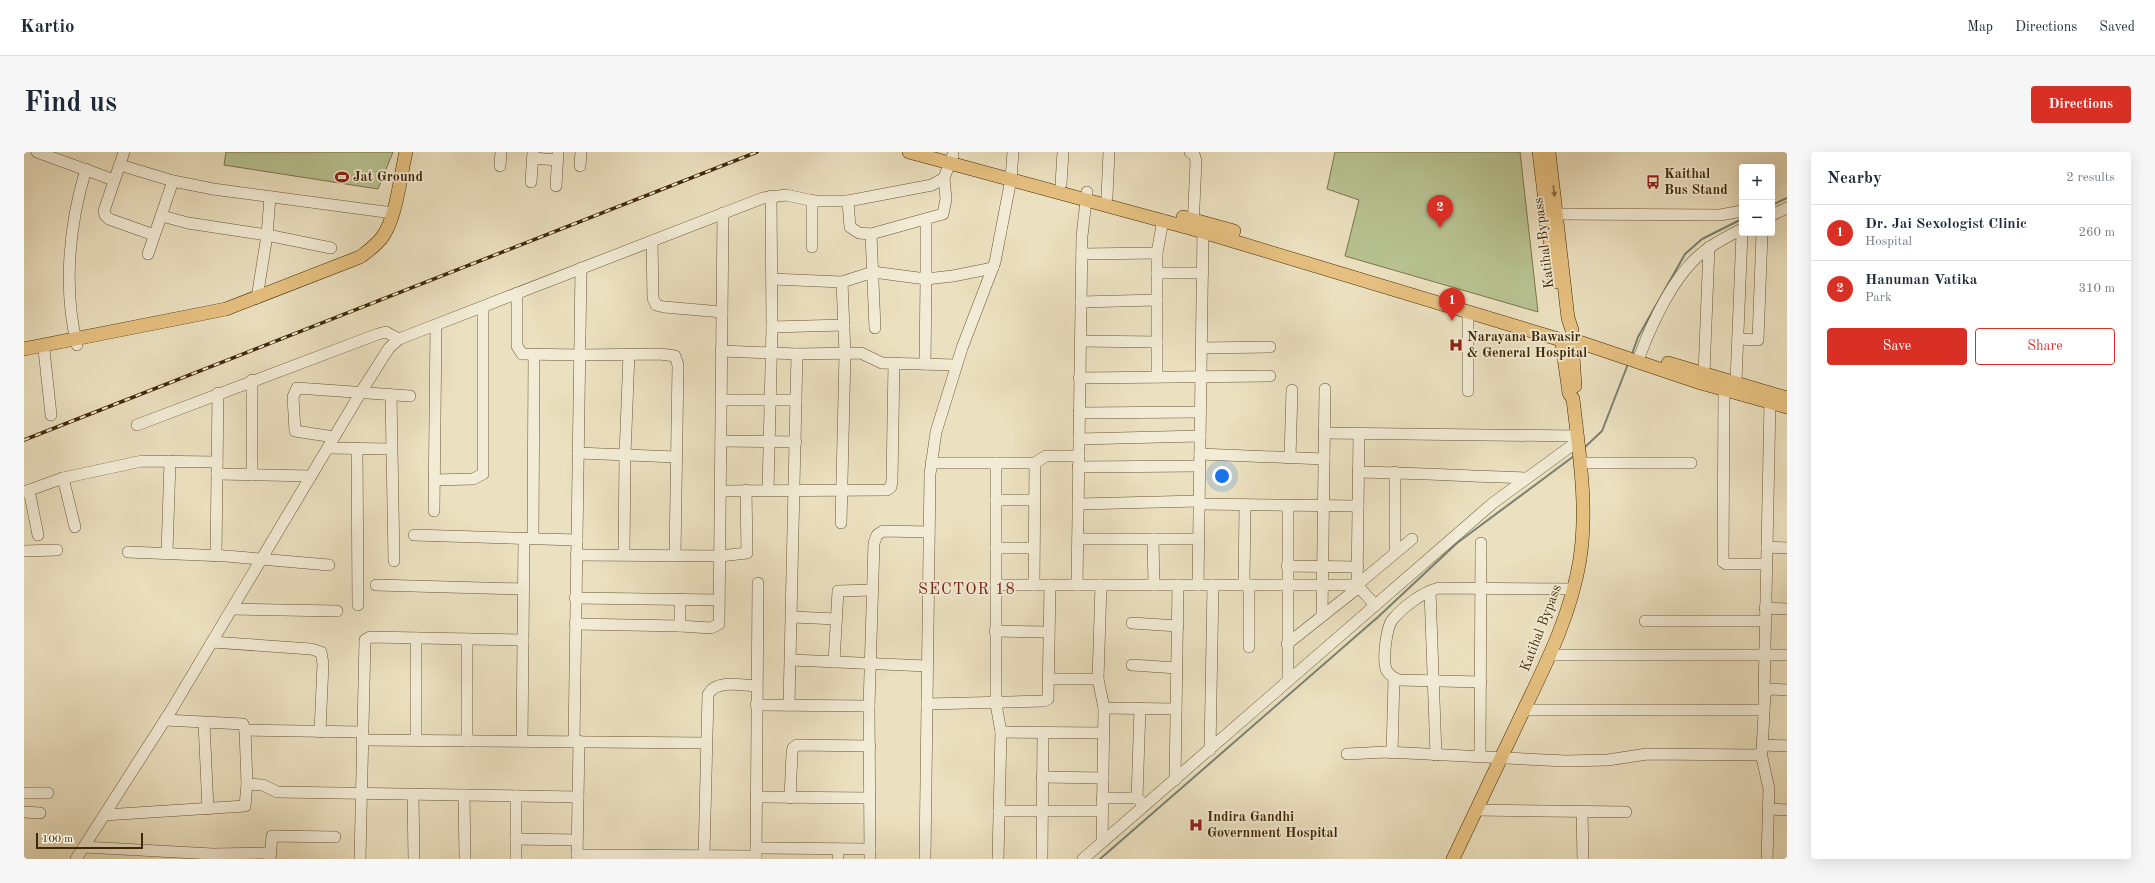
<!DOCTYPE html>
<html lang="en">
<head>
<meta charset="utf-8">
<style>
	:root { --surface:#fff; --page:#f6f6f7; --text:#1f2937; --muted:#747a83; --line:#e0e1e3; --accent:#d93025 }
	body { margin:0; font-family:"Old Standard TT",serif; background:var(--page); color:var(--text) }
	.controls { position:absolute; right:12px; top:12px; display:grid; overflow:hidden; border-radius:4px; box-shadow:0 4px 16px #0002 }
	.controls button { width:36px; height:36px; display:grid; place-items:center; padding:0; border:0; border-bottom:1px solid var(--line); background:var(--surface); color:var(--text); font:20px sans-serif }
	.scale { position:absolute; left:12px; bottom:10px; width:107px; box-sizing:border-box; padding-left:4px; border:2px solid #3f2804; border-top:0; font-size:11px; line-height:14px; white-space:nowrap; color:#3f2804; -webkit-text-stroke:3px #f2ebd5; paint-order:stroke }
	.you { position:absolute; left:1198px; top:324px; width:14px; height:14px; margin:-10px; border:3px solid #fff; border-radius:50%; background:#1a73e8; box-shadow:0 0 0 6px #1a73e833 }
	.badge { display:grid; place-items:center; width:26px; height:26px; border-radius:50%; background:var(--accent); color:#fff; font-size:13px; font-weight:700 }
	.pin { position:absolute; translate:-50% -33px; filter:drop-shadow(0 1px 2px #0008) }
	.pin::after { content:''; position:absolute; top:21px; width:14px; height:12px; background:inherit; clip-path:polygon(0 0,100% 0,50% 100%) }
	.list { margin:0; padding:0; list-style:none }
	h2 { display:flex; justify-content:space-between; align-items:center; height:52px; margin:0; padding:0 16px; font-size:17px }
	h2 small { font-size:13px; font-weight:400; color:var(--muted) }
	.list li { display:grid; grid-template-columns:26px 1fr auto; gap:12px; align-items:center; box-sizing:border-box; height:56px; padding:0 16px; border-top:1px solid var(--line) }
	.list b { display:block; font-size:15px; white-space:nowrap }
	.list p { margin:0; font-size:13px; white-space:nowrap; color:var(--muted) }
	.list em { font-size:13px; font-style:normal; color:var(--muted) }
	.actions { display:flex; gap:8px; padding:12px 16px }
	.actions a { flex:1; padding:9px 0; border:1px solid var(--accent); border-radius:4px; text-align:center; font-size:14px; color:var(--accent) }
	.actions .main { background:var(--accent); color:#fff }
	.map { position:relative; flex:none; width:1763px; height:707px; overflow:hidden; border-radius:4px }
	header { display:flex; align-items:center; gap:24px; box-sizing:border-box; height:56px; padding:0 20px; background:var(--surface); border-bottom:1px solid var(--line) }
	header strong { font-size:19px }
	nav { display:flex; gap:22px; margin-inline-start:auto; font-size:14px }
	.intro { display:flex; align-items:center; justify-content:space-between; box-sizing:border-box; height:96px; padding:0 24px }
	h1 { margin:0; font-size:28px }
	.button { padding:10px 18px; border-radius:4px; background:var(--accent); color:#fff; font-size:14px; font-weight:700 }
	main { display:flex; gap:24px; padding:0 24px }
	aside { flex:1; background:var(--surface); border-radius:4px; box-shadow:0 4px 16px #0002 }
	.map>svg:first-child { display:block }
</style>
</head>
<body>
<header>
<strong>Kartio</strong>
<nav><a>Map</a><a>Directions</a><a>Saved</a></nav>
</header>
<div class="intro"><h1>Find us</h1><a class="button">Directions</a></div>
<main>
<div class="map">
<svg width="1763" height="707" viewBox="0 0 1763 707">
	<rect width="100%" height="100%" fill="#ebe0bf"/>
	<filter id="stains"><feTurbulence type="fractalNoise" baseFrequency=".005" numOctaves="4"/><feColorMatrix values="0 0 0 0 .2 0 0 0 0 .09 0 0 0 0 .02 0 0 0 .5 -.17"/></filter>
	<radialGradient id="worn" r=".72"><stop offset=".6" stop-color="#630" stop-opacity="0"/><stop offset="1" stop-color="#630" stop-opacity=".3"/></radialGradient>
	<g fill="#b8c291" stroke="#7c754a">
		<polygon points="202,0 369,0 354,37 200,13"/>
		<polygon points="1311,0 1496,0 1514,160 1321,104 1335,48 1303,37"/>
	</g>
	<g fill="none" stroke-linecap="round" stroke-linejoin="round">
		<g stroke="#798074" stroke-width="2">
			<polyline points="1748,53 1763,46"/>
			<polyline points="1608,202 1614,185 1661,102 1678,87 1718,67"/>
			<polyline points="1560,296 1578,279 1604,212"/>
			<polyline points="1076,707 1354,465 1433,391 1550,304"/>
		</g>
		<defs>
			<g id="minor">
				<polyline points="13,0 90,28"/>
				<polyline points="100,0 80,59 81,63 85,67 130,83"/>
				<polyline points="1166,0 1170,2 1172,9 1169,76"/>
				<polyline points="509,6 533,8"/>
				<polyline points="96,13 149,29 189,37 369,61"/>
				<polyline points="476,14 477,0"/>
				<polyline points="556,14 557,0"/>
				<polyline points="507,30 509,0"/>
				<polyline points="1037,32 1039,0"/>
				<polyline points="532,34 534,0"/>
				<polyline points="1083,45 1085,0"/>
				<polyline points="788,48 788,95"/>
				<polyline points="824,49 826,75 835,81 847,82 919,62 922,47 920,26"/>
				<polyline points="1532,62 1696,63 1718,59"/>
				<polyline points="1748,63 1763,56"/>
				<polyline points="138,64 164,71 243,83 307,96"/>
				<polyline points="902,67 902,127 929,124 969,116"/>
				<polyline points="847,82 851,176"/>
				<polyline points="628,89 629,146 632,153 640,155 698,160"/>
				<polyline points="124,102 149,29"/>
				<polyline points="1058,102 1133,101"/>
				<polyline points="1133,121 1179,121"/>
				<polyline points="748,127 818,130 849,120 902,127 901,212"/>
				<polyline points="493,141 493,194 498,202 556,203 636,202 651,204 654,213 651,403"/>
				<polyline points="233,146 243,83 246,45"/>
				<polyline points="1057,150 1133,148"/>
				<polyline points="1444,159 1444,239"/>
				<polyline points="748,175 820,173"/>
				<polyline points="1714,187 1734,188 1738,81"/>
				<polyline points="1056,189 1133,190"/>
				<path d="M53 193C39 136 45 73 62 17"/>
				<polyline points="1177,196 1246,195"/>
				<polyline points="20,198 27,263"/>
				<polyline points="697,199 773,202 837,201 858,211 932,213"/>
				<path d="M1616 203C1628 171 1650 123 1678 101 1690 91 1705 84 1718 77"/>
				<polyline points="1680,222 1685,95"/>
				<polyline points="1133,225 1133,101 1139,68"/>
				<polyline points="1055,226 1246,224"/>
				<polyline points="1712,230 1718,81"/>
				<polyline points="1700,237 1699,410 1702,412 1742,412"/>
				<polyline points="367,243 370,409"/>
				<polyline points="697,248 772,248"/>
				<polyline points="1055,261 1176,260"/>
				<polyline points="113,273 354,182 362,180 375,187"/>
				<polyline points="1300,281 1553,284"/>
				<polyline points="310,285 271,279 269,245 273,236 386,244"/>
				<polyline points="1055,287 1176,284"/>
				<polyline points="697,289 772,290"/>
				<polyline points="304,296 367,297"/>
				<polyline points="333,296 334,453"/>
				<polyline points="554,301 652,305"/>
				<polyline points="1176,302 1300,307"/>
				<polyline points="1266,306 1268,238"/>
				<polyline points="907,311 1011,311 1022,304 1055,304"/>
				<polyline points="972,311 972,552 977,580 974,707"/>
				<polyline points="1556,311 1667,311"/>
				<polyline points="1054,315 1175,314"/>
				<path d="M1334 320C1390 321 1445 324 1501 326"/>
				<polyline points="1371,320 1371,400"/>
				<polyline points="193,322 287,324"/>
				<polyline points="228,323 228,228"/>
				<polyline points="39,326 51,375"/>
				<polyline points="410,328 449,327 459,322 459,155"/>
				<polyline points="5,338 14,383"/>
				<polyline points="744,338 748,175 747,44"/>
				<polyline points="697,339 863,338 867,335 868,328 870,211"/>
				<polyline points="0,340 39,326 118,309 193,310"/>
				<polyline points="972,348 1009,348"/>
				<polyline points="1054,352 1175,349"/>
				<polyline points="1175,352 1334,354"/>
				<polyline points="410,359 412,173"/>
				<polyline points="817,371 821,202 818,130"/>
				<polyline points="390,383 553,388 550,589"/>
				<polyline points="509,386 510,202"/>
				<polyline points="1054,387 1175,387"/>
				<polyline points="1129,387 1130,433"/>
				<polyline points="553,388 557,116"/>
				<polyline points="1743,395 1763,396"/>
				<polyline points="972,396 1009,396"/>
				<polyline points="0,399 33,398"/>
				<polyline points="104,400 202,404 305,413"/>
				<polyline points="143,401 146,309"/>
				<polyline points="600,402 601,303 605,202"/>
				<polyline points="552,403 696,404 723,401 722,338"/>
				<polyline points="192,404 194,241"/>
				<polyline points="1263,414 1334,415"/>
				<polyline points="352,433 499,437"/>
				<polyline points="972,433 1333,433 1351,453"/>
				<polyline points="1010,433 1011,311"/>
				<polyline points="1053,433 1058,84 1063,40"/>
				<polyline points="1174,433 1179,79"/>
				<polyline points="1220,433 1221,353"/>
				<polyline points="1225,433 1225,495"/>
				<polyline points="1333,433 1335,282"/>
				<polyline points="1333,433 1388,387"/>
				<polyline points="1406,439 1412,603"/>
				<polyline points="551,446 695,448"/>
				<polyline points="1741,456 1763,457"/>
				<polyline points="208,457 313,459"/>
				<polyline points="1298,464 1301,237"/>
				<polyline points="769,465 812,467"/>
				<polyline points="1621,469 1741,469"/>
				<polyline points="1108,471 1154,474"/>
				<polyline points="551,472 656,474 687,476 695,472 699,61"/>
				<polyline points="656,474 656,447"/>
				<polyline points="971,479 1025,480"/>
				<polyline points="188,490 287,497 297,500 299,512 296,580"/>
				<polyline points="1263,492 1335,435"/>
				<polyline points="1527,503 1763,503"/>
				<polyline points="768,508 903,514"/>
				<polyline points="810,510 814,439 848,438"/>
				<polyline points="1108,513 1153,516"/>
				<polyline points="1025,527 1074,527 1077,433"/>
				<polyline points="1074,527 1080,556 1078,690"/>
				<polyline points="1264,529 1264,353"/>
				<path d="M1457 530 1375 528C1370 526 1366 524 1363 519 1358 510 1362 475 1369 467 1380 454 1399 440 1415 436L1549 437"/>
				<polyline points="1740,544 1746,250"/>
				<polyline points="903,552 1020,549 1024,547 1026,433"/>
				<polyline points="732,553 845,554"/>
				<polyline points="765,553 773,202"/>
				<polyline points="1080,556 1152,557"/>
				<polyline points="1116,556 1113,646 1121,653"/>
				<polyline points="1500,558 1739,558"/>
				<polyline points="180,571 184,657"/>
				<polyline points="221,578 338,580"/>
				<polyline points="977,580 1080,581"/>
				<polyline points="338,588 681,591"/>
				<polyline points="392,589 392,486"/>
				<polyline points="443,589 443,487"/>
				<polyline points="498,589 500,386"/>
				<polyline points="1739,593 1763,594"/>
				<polyline points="1186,598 1189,433"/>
				<polyline points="1368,601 1370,527"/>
				<polyline points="1737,601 1745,637 1743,707"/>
				<polyline points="1323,602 1362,600 1542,609 1584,608 1623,602 1733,603 1738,599 1741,541 1746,537 1763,538"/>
				<polyline points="1456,604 1457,391"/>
				<polyline points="1018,625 1079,626"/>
				<polyline points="1151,628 1154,433"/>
				<polyline points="223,632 239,633 253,640 554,645"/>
				<polyline points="0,641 24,641"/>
				<polyline points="389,643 390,707"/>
				<polyline points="440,643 441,707"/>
				<polyline points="492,644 492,707"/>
				<polyline points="732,645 846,646"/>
				<polyline points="766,646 768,601 769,596 773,593 846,594"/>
				<polyline points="1078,646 1113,646"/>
				<polyline points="1745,657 1763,658"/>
				<polyline points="1452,658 1602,660"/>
				<polyline points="975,659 1078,659"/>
				<polyline points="0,660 16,661"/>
				<polyline points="1558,660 1559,707"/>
				<polyline points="80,663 221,654 223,632 221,578 219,572 141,568"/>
				<polyline points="492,687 553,688"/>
				<polyline points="60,695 189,702 246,701"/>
				<polyline points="732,696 846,697"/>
				<polyline points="814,697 814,707"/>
				<polyline points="553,703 732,704"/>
				<path d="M680 703 684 543C691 527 718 533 732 534"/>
				<polyline points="1018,706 1019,581"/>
				<polyline points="52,707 148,557 337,240 365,196 375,187 739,46 762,43 790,49 824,49 908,33 920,26 929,3"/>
				<polyline points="246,707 248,684 311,685"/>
				<polyline points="336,707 341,488 346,485 499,488"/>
				<polyline points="553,707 555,589"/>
				<polyline points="732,707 734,431"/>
				<polyline points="846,707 845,554 850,391 853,383 859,379 905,380"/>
				<polyline points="901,707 906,322 912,280 938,196 971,110 987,27 989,0"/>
				<polyline points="1059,707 1469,351 1554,289"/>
			</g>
			<g id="major">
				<polyline points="885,0 1169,77 1534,187"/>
				<polyline points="1515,0 1531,130"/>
				<polyline points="1525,0 1544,166 1548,178"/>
				<polyline points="1159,65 1210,79"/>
				<polyline points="1549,188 1677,231 1763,255"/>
				<polyline points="1548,190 1551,234"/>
				<path d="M0 197 202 157 336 105C344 99 353 93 359 84 373 63 376 25 382 0"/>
				<polyline points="1644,211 1763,246"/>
				<path d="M1429 707C1451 661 1473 614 1495 568 1520 516 1547 464 1556 407 1564 354 1555 300 1549 247L1545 241 1538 191"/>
			</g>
		</defs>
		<use href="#minor" stroke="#6a5633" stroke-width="12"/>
		<use href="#major" stroke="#3f2804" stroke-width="14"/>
		<use href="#minor" stroke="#f2ebd5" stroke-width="11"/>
		<use href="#major" stroke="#e6c080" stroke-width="13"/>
		<defs>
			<polyline id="rail" points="0,288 733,0"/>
		</defs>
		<use href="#rail" stroke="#3f2804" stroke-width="3.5"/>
		<use href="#rail" stroke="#f2ebd5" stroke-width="2" stroke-dasharray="6" stroke-linecap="butt"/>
	</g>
	<defs><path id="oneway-solid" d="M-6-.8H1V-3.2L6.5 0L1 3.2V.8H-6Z"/></defs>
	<use fill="#8a6c3c" href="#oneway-solid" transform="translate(1530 39) rotate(83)"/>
	<defs>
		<symbol id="stadium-bare" viewBox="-9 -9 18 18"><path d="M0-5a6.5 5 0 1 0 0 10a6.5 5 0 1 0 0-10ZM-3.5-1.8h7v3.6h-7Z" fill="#8f2418" stroke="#f2ebd5" stroke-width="2.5" paint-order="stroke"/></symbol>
		<symbol id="bus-bare" viewBox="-9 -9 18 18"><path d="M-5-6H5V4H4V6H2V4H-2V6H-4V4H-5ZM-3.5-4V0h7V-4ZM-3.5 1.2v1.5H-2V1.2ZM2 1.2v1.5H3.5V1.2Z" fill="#8f2418" stroke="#f2ebd5" stroke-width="2.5" paint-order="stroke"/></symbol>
		<symbol id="hospital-bare" viewBox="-9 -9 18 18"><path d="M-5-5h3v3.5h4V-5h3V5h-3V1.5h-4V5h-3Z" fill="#8f2418" stroke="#f2ebd5" stroke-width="2.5" paint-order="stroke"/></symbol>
	</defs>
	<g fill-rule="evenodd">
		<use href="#stadium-bare" x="308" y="15" width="20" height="20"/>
		<use href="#bus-bare" x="1619" y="20" width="20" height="20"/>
		<use href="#hospital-bare" x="1422" y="183" width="20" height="20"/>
		<use href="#hospital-bare" x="1162" y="663" width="20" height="20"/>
	</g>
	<g text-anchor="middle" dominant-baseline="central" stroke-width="3.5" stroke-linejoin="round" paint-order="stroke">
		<g font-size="14" font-weight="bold" fill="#3f2804" stroke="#f2ebd5" text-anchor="start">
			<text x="1640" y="22">Kaithal<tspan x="1640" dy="16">Bus Stand</tspan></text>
			<text x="329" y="25">Jat Ground</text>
			<text x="1443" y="185">Narayana Bawasir<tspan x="1443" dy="16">&amp; General Hospital</tspan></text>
			<text x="1183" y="665">Indira Gandhi<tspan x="1183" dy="16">Government Hospital</tspan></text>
		</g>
		<g font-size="14" fill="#3f2804" stroke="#f2ebd5">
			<text transform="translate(1520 91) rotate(-97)">Katihal Bypass</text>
			<text transform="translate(1517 476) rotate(-69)">Katihal Bypass</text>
		</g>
		<g font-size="16" letter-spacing="1" fill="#7a1f14" stroke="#f2ebd5">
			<text x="943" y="438">SECTOR 18</text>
		</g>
	</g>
	<rect width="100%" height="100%" filter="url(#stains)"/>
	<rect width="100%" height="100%" fill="url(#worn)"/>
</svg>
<div class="controls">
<button>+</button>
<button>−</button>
</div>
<div class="scale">100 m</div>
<div class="you"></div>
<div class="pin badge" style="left:1428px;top:169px">1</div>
<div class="pin badge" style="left:1416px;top:76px">2</div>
</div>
<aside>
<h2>Nearby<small>2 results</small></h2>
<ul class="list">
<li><span class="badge">1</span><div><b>Dr. Jai Sexologist Clinic</b><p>Hospital</p></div><em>260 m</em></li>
<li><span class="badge">2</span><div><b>Hanuman Vatika</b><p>Park</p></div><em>310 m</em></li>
</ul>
<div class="actions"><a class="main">Save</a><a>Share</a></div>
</aside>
</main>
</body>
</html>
